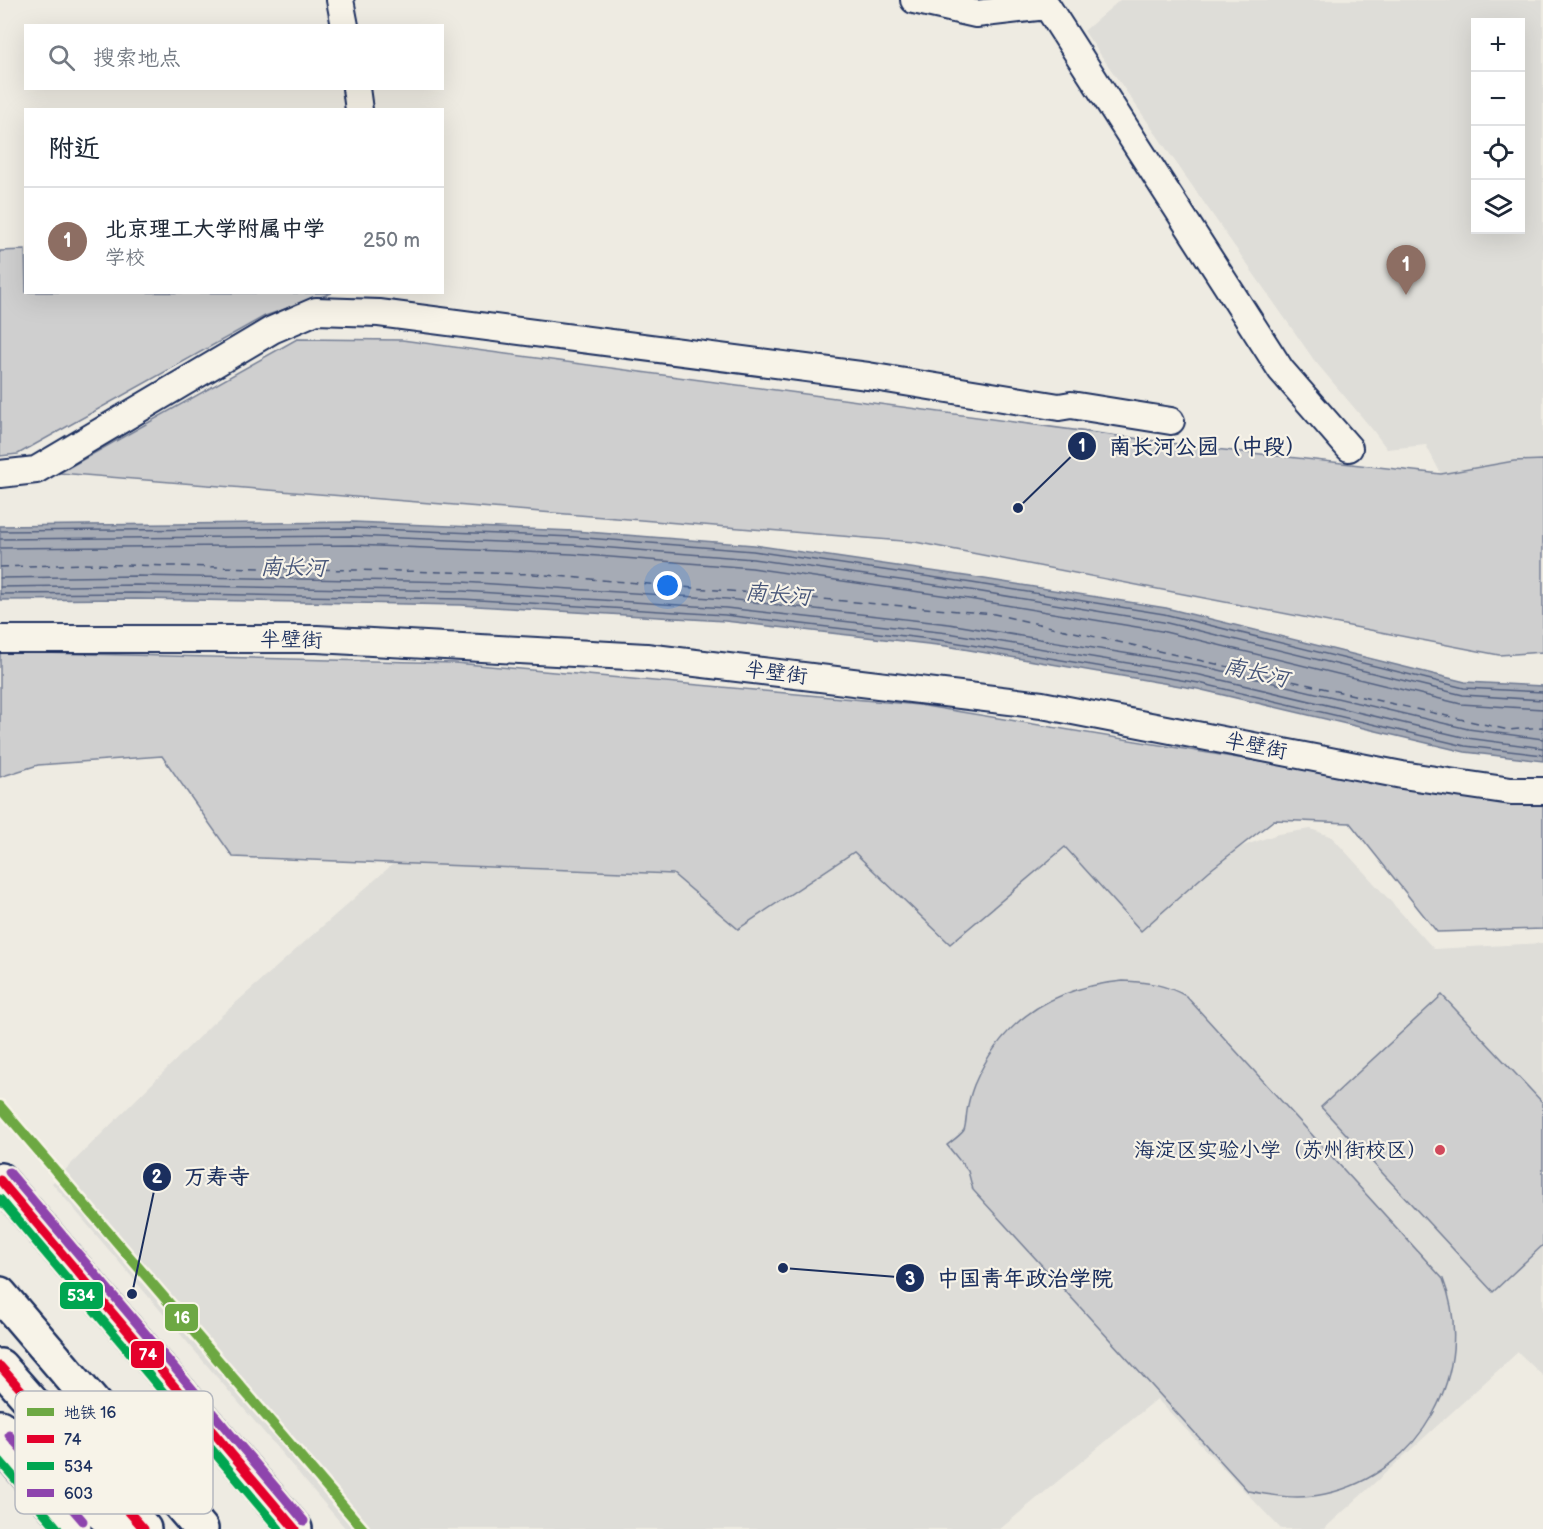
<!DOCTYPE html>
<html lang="zh">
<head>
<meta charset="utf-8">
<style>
	:root { --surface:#fff; --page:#f2f2f3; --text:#1f2937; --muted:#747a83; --line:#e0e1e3; --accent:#d93025 }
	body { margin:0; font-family:"Balsamiq Sans","LXGW WenKai TC",sans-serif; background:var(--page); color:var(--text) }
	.controls { position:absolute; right:18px; top:18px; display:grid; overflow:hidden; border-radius:0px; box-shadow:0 6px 24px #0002 }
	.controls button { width:54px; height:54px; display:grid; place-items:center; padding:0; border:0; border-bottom:2px solid var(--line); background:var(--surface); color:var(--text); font:30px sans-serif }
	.you { position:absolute; left:668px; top:586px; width:21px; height:21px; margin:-15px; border:4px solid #fff; border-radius:50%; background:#1a73e8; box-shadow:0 0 0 9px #1a73e833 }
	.badge { display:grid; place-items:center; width:39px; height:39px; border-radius:50%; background:var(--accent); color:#fff; font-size:20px; font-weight:700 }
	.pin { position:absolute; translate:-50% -50px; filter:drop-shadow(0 2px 3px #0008) }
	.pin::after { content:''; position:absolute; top:32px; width:21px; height:18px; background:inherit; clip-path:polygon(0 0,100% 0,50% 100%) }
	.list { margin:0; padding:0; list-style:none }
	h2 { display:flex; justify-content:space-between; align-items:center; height:78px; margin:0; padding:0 24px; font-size:26px }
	h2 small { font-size:20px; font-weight:400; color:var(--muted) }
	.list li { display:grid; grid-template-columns:39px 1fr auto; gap:18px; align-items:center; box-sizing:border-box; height:108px; padding:0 24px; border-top:2px solid var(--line) }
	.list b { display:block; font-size:22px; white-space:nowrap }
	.list p { margin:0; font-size:20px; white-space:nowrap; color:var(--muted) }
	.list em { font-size:20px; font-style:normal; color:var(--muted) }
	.icon { flex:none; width:33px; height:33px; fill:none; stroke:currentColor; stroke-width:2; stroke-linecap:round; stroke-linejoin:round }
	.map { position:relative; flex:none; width:1543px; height:1529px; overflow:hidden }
	.search { position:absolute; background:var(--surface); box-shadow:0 6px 24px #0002; left:24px; top:24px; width:420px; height:66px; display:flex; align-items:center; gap:15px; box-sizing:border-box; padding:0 21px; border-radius:0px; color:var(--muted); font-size:22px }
	.panel { position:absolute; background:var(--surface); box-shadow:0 6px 24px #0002; left:24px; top:108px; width:420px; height:186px; border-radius:0px }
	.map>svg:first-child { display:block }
</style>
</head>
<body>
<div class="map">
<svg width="1543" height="1529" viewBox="0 0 1543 1529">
	<rect width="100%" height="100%" fill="#eeebe2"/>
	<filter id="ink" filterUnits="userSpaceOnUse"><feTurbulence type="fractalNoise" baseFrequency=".0167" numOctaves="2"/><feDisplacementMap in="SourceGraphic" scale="12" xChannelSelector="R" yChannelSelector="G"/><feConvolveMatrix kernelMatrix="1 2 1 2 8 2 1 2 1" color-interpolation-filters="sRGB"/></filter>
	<g filter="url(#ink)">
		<g fill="#deddd8" fill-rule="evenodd">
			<path d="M1120 0H1543V460L1514 461 1441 474 1426 445 1387 449 1372 429 1314 360 1084 31ZM1476 22H1520V230H1476Z"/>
			<polygon points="1311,829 1332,837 1434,949 1543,943 1543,1376 1518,1352 1324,1529 1281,1529 1157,1399 1000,1529 346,1529 52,1183 213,1023 394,863 673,874 738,929 854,852 950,944 1065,847 1209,871 1240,847 1278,834"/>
		</g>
		<g fill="#cfcfcf" stroke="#757f96" stroke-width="1.5">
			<polygon points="25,250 26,292 332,293 265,316 18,454 0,456 0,251"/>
			<polygon points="297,339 402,340 1215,449 1441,474 1514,461 1543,460 1543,652 1499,655 915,542 59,473"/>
			<polygon points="0,652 455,663 919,705 1503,802 1543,800 1543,929 1437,932 1350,823 1274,820 1209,871 1141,931 1065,847 950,944 854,852 738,929 673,874 233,857 162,756 38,765 0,777"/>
			<path d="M1123 981C1147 982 1164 984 1186 996L1443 1279C1479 1371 1420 1474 1325 1494 1299 1500 1274 1496 1248 1491L973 1190 968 1171 947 1145C952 1141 961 1135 964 1130 966 1125 966 1117 967 1111 968 1103 971 1093 974 1085 1002 1019 1054 987 1123 981Z"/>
			<polygon points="1442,995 1543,1103 1543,1245 1493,1292 1321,1107"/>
		</g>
		<polygon fill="#a6abb5" stroke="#6e7992" stroke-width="1.5" points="353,522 574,531 754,545 972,577 1166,608 1465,682 1543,686 1543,761 1465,752 1198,689 946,646 725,621 461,605 136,599 0,600 0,526"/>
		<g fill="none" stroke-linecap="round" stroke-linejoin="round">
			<g stroke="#536181" stroke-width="1.5">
				<polyline points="0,531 353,528 573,537 753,551 972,583 1164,614 1464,688 1543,692"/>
				<polyline points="0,539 353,536 573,545 753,559 970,590 1163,622 1463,695 1543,700"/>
				<polyline points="0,548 353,545 572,554 752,568 969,599 1161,631 1461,704 1543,709"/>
				<polyline points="0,578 136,576 462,582 727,599 949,624 1202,666 1468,729 1543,739"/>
				<polyline points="0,587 136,585 462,591 726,608 948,633 1200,675 1467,738 1543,748"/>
				<polyline points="0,594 136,593 462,599 725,615 947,641 1199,683 1465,746 1543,755"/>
			</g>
			<polyline stroke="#455478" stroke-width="1.5" stroke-dasharray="8 6" stroke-linecap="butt" points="0,567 82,564 533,574 994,614 1509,730 1543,727"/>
			<defs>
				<g id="street">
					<polyline points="340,0 345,26"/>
					<polyline points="914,0 976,14 1047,6 1281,370 1349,448"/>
					<polyline points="356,88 359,110"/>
					<polyline points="0,474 36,470 272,330 316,311 379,313 868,376 1059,407 1071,405 1171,421"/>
					<polyline points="0,639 317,639 646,657 1042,705 1402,775 1511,791 1543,791"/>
				</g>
				<g id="secondary">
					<polyline points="0,1180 295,1529"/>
					<polyline points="0,1443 74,1529"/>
				</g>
				<g id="highway">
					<polyline points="0,1294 201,1529"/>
					<polyline points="0,1366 144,1529"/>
					<polyline points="0,1427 120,1529"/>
				</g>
			</defs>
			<use href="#street" stroke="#1b2f5e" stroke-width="30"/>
			<use href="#secondary" stroke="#1b2f5e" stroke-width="38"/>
			<use href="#highway" stroke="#1b2f5e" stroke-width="38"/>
			<use href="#street" stroke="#f7f3e8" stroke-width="26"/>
			<use href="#secondary" stroke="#f7f3e8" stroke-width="33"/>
			<use href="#highway" stroke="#f7f3e8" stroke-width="33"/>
			<defs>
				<g id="bus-1">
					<polyline points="0,1180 295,1529"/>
					<polyline points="0,1366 144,1529"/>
				</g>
				<g id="bus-2">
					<polyline points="0,1199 279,1529"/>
					<polyline points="0,1461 58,1529"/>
				</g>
				<g id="bus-3">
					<polyline points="9,1172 304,1521"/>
					<polyline points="9,1435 83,1521"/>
				</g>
			</defs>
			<use href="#bus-1" stroke="#f7f3e8" stroke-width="14"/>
			<use href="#bus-2" stroke="#f7f3e8" stroke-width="14"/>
			<use href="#bus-3" stroke="#f7f3e8" stroke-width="14"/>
			<use href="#bus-1" stroke="#e4002b" stroke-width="9"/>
			<use href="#bus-2" stroke="#00a651" stroke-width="9"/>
			<use href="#bus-3" stroke="#8e44ad" stroke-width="9"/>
			<defs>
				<polyline id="metro-1" points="0,1106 363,1529"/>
			</defs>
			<use href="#metro-1" stroke="#f7f3e8" stroke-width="15"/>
			<use href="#metro-1" stroke="#6da843" stroke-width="10"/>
		</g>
	</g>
	<circle fill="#d1495b" stroke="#f7f3e8" stroke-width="2" cx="1440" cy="1150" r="6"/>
	<g text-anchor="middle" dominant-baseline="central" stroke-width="4.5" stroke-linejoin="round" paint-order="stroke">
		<g font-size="21" fill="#1b2f5e" stroke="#f7f3e8">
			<text transform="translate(291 640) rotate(1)">半壁街</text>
			<text transform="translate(776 673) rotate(7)">半壁街</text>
			<text transform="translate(1256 746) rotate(11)">半壁街</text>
		</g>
		<g font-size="21" fill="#1b2f5e" stroke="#f7f3e8" text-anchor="end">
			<text x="1428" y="1150">海淀区实验小学（苏州街校区）</text>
		</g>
		<g font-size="22" font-style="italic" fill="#455478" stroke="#f7f3e8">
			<text transform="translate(293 568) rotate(1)">南长河</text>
			<text transform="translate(778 595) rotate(5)">南长河</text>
			<text transform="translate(1256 673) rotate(13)">南长河</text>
		</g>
	</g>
	<rect x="15" y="1391" width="198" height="123" rx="9" fill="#f7f3e8" stroke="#b5b8bf" stroke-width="1.5"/>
	<rect x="27" y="1408" width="27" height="8" fill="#6da843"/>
	<rect x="27" y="1435" width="27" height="8" fill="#e4002b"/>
	<rect x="27" y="1462" width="27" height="8" fill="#00a651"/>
	<rect x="27" y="1489" width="27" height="8" fill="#8e44ad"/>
	<g font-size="16" fill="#1b2f5e">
		<text x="64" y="1418">地铁 16</text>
		<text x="64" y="1445">74</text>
		<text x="64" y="1472">534</text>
		<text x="64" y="1499">603</text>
	</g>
	<path fill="none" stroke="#1b2f5e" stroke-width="2" d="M1018 508L1082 446M132 1294L157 1177M783 1268L910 1278"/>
	<g fill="#1b2f5e" stroke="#f7f3e8" stroke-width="2">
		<circle cx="1018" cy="508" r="6"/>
		<circle cx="132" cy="1294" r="6"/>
		<circle cx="783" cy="1268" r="6"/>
		<circle cx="1082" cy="446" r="15"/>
		<circle cx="157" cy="1177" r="15"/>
		<circle cx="910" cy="1278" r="15"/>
	</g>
	<g font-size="18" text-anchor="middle" font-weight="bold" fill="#fff">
		<text x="1082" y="452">1</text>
		<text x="157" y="1183">2</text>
		<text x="910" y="1285">3</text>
	</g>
	<g font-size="22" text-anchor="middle" font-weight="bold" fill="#1b2f5e" stroke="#f7f3e8" stroke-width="4.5" stroke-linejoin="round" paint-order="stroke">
		<text x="1208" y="454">南长河公园（中段）</text>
		<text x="217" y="1184">万寿寺</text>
		<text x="1025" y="1286">中国青年政治学院</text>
	</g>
	<g stroke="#f7f3e8" stroke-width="2">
		<rect x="59" y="1281" width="45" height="29" rx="6" fill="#00a651"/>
		<rect x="164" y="1303" width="35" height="29" rx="6" fill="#6da843"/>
		<rect x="130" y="1340" width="35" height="29" rx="6" fill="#e4002b"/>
	</g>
	<g font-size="16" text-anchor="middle" font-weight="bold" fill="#fff">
		<text x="81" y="1301">534</text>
		<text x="182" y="1323">16</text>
		<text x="148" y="1360">74</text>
	</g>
</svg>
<div class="controls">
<button>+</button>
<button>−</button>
<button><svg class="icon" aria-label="locate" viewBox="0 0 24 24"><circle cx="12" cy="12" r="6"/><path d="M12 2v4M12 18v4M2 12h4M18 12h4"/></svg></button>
<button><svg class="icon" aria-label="layers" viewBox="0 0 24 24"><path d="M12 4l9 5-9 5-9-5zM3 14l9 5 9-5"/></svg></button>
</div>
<div class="you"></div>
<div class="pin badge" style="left:1406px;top:295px;background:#8d6e63">1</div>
<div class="search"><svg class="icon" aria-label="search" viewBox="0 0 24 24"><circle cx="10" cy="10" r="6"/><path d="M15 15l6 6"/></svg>搜索地点</div>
<section class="panel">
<h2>附近<small></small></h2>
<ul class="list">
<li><span class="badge" style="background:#8d6e63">1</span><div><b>北京理工大学附属中学</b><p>学校</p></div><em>250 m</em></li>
</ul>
</section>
</div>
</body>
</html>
